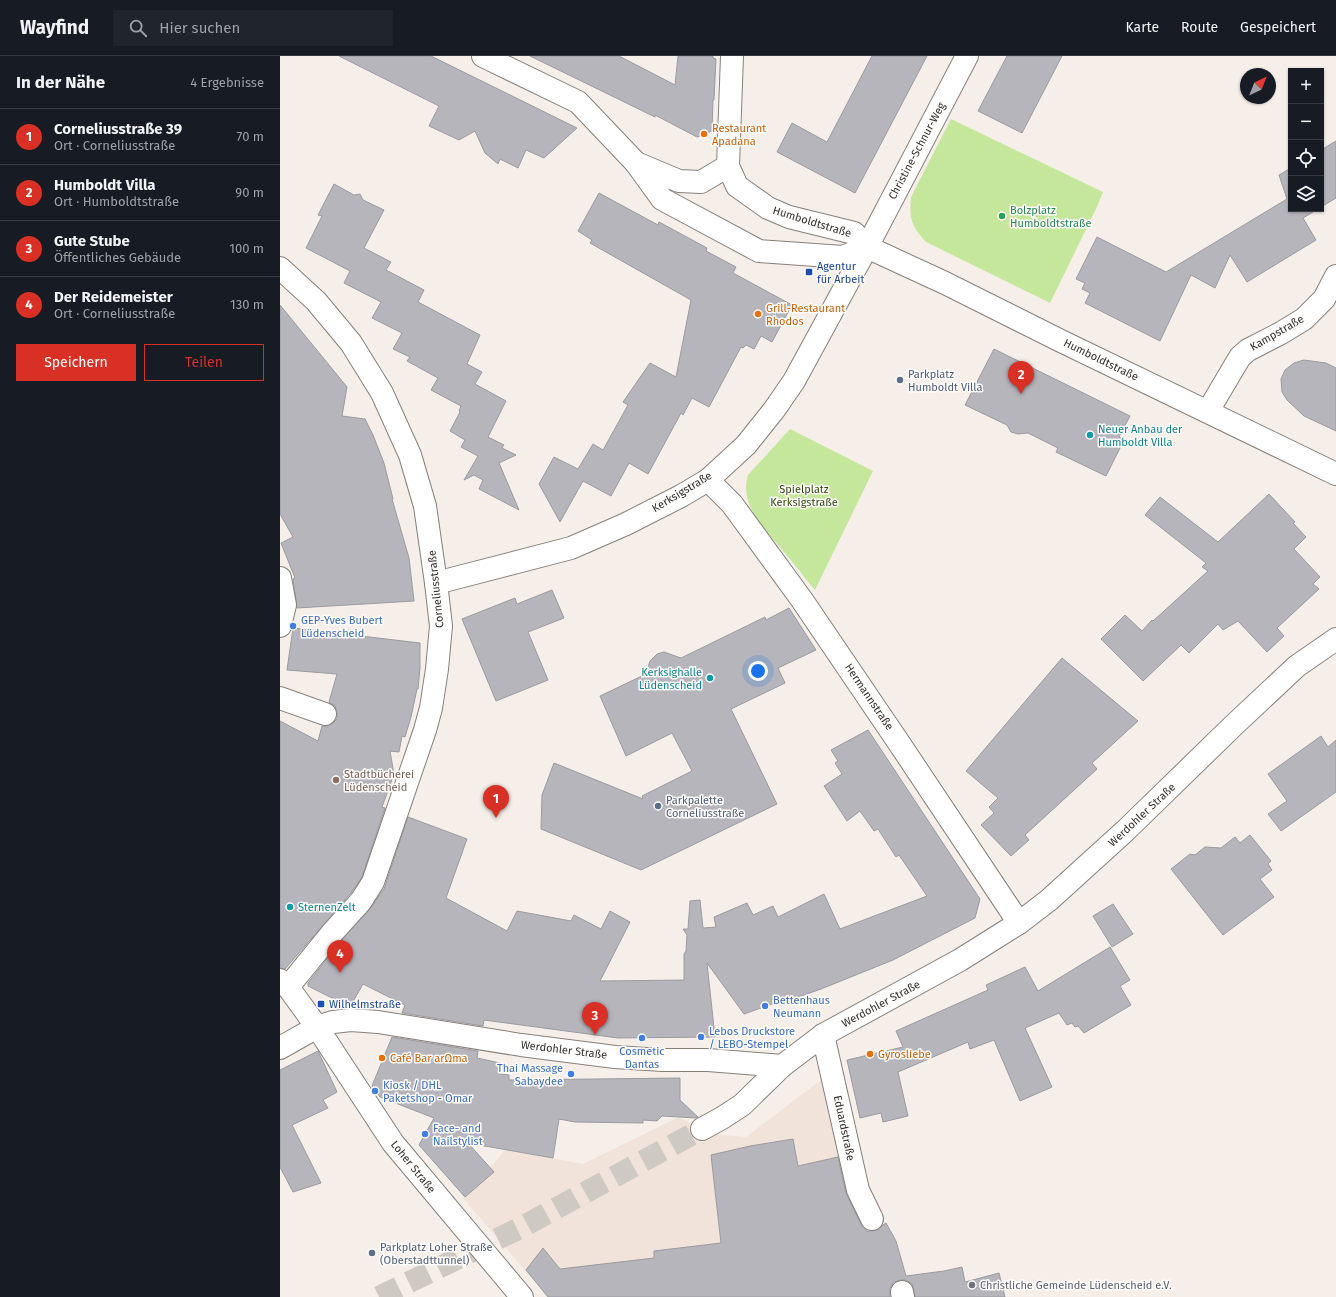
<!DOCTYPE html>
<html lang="de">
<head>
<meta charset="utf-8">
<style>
	:root { --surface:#171b24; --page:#20242c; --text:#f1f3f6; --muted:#9ea1a6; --line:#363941; --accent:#d93025 }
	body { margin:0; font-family:"Fira Sans",sans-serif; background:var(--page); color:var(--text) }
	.controls { position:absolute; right:12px; top:12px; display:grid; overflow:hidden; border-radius:0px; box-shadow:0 1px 3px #0004 }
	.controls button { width:36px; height:36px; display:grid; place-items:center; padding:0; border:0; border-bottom:1px solid var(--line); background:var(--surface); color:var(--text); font:20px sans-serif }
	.compass { position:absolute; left:960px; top:12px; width:36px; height:36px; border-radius:50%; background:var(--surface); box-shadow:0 1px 3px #0004; rotate:43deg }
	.you { position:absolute; left:478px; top:615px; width:14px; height:14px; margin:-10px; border:3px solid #fff; border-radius:50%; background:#1a73e8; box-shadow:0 0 0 6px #1a73e833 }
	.badge { display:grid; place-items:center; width:26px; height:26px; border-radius:50%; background:var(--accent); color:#fff; font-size:13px; font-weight:700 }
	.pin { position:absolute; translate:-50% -33px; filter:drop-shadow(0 1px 2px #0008) }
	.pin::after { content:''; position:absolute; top:21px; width:14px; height:12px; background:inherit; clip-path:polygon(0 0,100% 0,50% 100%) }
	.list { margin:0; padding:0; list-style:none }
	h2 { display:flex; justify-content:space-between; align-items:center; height:52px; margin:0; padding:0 16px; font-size:17px }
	h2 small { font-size:13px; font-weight:400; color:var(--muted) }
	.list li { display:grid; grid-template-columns:26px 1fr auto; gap:12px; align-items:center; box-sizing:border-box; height:56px; padding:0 16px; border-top:1px solid var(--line) }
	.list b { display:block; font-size:15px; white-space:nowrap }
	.list p { margin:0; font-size:13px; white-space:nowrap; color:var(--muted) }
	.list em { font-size:13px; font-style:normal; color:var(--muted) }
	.actions { display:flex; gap:8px; padding:12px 16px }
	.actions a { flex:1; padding:9px 0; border:1px solid var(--accent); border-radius:0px; text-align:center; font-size:14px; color:var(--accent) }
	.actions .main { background:var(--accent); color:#fff }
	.icon { flex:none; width:22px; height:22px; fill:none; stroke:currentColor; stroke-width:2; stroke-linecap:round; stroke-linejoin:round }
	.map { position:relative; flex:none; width:1056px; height:1241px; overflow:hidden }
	header { display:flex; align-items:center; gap:24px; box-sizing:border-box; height:56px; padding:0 20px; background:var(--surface); border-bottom:1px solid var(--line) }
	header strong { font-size:19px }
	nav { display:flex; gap:22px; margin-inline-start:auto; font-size:14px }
	.search { width:280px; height:36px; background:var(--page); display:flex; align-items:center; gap:10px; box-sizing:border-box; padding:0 14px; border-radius:0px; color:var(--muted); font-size:15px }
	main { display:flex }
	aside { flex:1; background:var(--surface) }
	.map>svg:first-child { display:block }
</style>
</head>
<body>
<header>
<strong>Wayfind</strong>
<div class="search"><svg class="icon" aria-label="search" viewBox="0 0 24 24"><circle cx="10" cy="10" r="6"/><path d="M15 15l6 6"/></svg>Hier suchen</div>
<nav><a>Karte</a><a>Route</a><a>Gespeichert</a></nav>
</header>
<main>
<aside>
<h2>In der Nähe<small>4 Ergebnisse</small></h2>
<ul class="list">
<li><span class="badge">1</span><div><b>Corneliusstraße 39</b><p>Ort · Corneliusstraße</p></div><em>70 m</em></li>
<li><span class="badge">2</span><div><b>Humboldt Villa</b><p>Ort · Humboldtstraße</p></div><em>90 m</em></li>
<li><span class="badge">3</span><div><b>Gute Stube</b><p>Öffentliches Gebäude</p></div><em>100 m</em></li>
<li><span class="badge">4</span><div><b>Der Reidemeister</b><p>Ort · Corneliusstraße</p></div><em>130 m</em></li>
</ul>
<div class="actions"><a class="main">Speichern</a><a>Teilen</a></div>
</aside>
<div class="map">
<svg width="1056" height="1241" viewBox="0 0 1056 1241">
	<rect width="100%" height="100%" fill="#f6efe9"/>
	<polygon fill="#f1e3d9" points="541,1024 568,1138 587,1175 606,1167 616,1185 628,1227 610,1232 612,1241 268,1241 183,1142 214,1116 210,1112 227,1092 246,1097 303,1108 399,1061 422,1073 443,1079 466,1081"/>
	<g fill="#c5e79b">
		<path d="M671 63 823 136 816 153 770 247 646 186C631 170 629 162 631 141Z"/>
		<path d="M510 373 593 415 535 534C523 520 512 505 500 491 483 471 459 448 468 419Z"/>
	</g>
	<g fill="#b6b5bc" stroke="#9b9aa1">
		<polygon points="59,0 151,0 297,72 264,102 246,94 238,112 220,103 218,108 205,97 195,75 179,84 149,70 159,50"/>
		<polygon points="250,0 339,0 395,29 398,0 433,0 433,2 436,3 434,44 433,44 432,75 417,81 375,59 375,61"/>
		<polygon points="592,0 647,0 575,137 497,96 512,67 547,86"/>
		<polygon points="727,0 782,0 742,77 698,55"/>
		<polygon points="1056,85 1056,142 1041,151 1041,94"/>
		<polygon points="1011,112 1011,153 1038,153 1023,162 1036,184 967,226 950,199 935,232 911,219 880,285 805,247 810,237 802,233 805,227 796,223 817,181 886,216 1007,143 999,119"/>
		<polygon points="54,128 74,139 80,138 83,144 104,154 84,192 111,206 106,214 144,234 138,246 200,279 187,308 202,316 195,328 226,345 208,381 224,389 222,392 236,399 219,407 239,454 199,433 203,424 194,419 184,424 198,400 181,391 185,384 170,375 180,356 179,355 181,350 151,334 158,322 127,305 130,301 113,293 122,277 92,262 101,246 64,227 70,215 26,192 42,160 38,159"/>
		<polygon points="319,137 378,169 379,166 427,192 426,195 456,211 453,217 512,249 492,286 481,280 474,293 466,289 463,292 461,291 429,351 412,342 403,359 401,357 368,418 349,407 331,440 303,425 280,466 259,428 274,401 298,413 313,388 323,394 348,349 343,346 370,307 396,321 411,244 310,187 312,184 298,175"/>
		<polygon points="0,249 67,331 62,360 85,363 93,379 104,407 113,443 112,443 129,502 134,545 17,552 13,523 15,522 1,487 13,481 0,458"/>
		<polygon points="714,293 850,360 839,381 844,384 826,420 776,396 778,392 748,377 738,378 731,376 727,369 685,349"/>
		<polygon points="1024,304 1046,307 1056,312 1056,375 1024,360 1007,344 1002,336 1001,323 1005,314 1014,307"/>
		<polygon points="989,438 1015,466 1013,467 1026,481 1014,493 1040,521 1033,528 1039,533 997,572 1004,580 987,596 958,565 943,574 938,568 909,597 901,589 863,625 821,583 845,559 862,575 872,564 873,565 928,515 922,511 926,507 865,459 880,441 938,486"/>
		<polygon points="272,534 284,562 248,576 268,624 216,645 182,563 235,542 237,548"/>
		<polygon points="509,552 536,594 498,612 505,627 451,653 497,748 361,814 261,773 262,739 274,707 363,743 362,740 412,715 392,677 346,700 320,640 366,618 370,605 377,598 384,596 401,602 485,561 486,564"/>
		<polygon points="13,572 140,587 140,612 138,633 137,633 131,661 125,681 122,680 119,696 110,695 114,718 102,751 105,752 82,821 71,837 5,913 0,912 0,665 38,685 42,670 48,670 53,667 57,663 57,656 55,650 49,646 57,618 7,614"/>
		<polygon points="782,602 858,665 812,707 817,713 745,779 749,784 731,800 701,769 714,757 709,751 718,742 686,715"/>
		<polygon points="588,674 700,843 695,862 613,904 541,933 507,945 506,943 464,958 427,907 435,981 338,982 204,964 203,970 122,957 125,949 83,928 70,951 28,930 28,927 61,885 90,853 104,833 128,761 187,783 166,842 227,875 237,855 291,865 294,859 321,873 330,855 350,866 320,925 404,924 404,898 406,895 407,879 403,873 408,873 410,845 420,844 423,872 436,871 434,861 467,847 473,859 493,850 498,861 544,838 560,873 647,840 619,799 616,801 598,773 594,775 580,755 567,765 544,730 562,718 555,707 558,705 551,694"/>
		<polygon points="1041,680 1048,691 1056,684 1056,736 1001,775 988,758 1007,745 988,718"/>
		<polygon points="970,779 991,805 988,808 992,814 980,823 994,841 943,879 891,813 910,798 915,799 925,791 941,792 955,781 960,787"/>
		<polygon points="833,848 853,878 832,891 813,860"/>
		<polygon points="830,891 850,924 840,930 851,949 804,977 798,970 795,971 792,967 787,969 779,957 745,972 772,1031 740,1045 714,984 690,993 688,986 618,1016 628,1060 603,1066 601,1057 580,1062 567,1004 623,991 616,975 708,934 706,929 745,911 758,935"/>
		<polygon points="112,981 198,995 197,1002 220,1007 220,1018 229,1019 229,1024 400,1022 400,1044 418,1061 416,1062 382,1060 377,1065 363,1064 363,1067 295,1066 279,1063 273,1102 188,1087 214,1116 185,1141 139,1089 154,1062 100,1041 92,1030"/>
		<polygon points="38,995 57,1036 43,1044 48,1052 12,1069 41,1127 13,1136 0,1111 0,1014"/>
		<polygon points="513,1083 518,1110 558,1101 566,1137 581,1168 587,1175 591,1175 598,1174 603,1169 606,1167 616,1185 626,1220 664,1215 682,1211 685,1226 719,1217 725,1241 635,1241 634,1234 632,1228 626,1224 620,1224 614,1226 610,1232 610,1241 268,1241 246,1214 263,1192 280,1213 374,1202 374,1195 441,1187 431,1099 470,1090"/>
	</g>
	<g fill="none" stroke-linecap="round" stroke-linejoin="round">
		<polyline stroke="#cfc9c4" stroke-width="22" stroke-dasharray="22 11" stroke-linecap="butt" points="99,1241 242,1171 422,1073"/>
		<defs>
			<g id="minor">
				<polyline points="203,0 298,46 356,107 382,143 479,195 563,201 587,191"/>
				<polyline points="452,0 448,110 457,130 488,152 509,161 574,177 587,191 665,227 781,285 1056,418"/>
				<polyline points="356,107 399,125 421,126 448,110"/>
				<polyline points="0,212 36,245 71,287 102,337 130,399 145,450 156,527 161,570 157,613 151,652 145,674 93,826 81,845 52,877 8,931"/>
				<polyline points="928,355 960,301 968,294 1001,277 1024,263 1044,243 1056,220"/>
				<polyline points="428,424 452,448 522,544 619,687 739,867"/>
				<polyline points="0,522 5,549 0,570"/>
				<polyline points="156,527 291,492 346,468 401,440 428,424 466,389 494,354 514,325 587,191 687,0"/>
				<polyline points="0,642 45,658"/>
				<polyline points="0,924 8,931 37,971 113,1087 242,1241"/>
				<polyline points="543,979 578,1134 592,1163"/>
				<polyline points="0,992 37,971 53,966 71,964 98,966 241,989 335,1001 383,1004 428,1004 502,1010"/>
				<polyline points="422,1073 442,1062 462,1049 502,1010 543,979 680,904 739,867 769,844 845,775 955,668 1017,610 1056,583"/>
				<polyline points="622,1236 623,1241"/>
			</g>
		</defs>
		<use href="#minor" stroke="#86807b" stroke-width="24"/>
		<use href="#minor" stroke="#fff" stroke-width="22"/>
	</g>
	<g fill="#e8710a" stroke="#fffdfc" stroke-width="1.5">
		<circle cx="424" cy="78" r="4"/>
		<circle cx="478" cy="258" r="4"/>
		<circle cx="590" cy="998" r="4"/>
		<circle cx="102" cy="1002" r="4"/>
	</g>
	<circle fill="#2e9e5b" stroke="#fffdfc" stroke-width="1.5" cx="722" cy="160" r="4"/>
	<g fill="#1a4fb4" stroke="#fffdfc" stroke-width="1.5">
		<rect x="525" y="212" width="8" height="8" rx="2"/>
		<rect x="37" y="944" width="8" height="8" rx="2"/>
	</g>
	<g fill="#5c6f8a" stroke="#fffdfc" stroke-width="1.5">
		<circle cx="620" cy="324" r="4"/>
		<circle cx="378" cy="750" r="4"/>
		<circle cx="92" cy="1197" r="4"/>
	</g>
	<g fill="#0f9aa8" stroke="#fffdfc" stroke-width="1.5">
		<circle cx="810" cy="379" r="4"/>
		<circle cx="430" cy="622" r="4"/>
		<circle cx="10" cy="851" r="4"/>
	</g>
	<g fill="#3f7fe0" stroke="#fffdfc" stroke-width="1.5">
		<circle cx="13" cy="570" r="4"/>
		<circle cx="485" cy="950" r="4"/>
		<circle cx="421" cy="981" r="4"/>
		<circle cx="362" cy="982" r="4"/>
		<circle cx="291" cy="1018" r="4"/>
		<circle cx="95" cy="1035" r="4"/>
		<circle cx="145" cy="1078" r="4"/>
	</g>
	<circle fill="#8d6e63" stroke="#fffdfc" stroke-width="1.5" cx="56" cy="724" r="4"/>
	<circle fill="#6b7280" stroke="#fffdfc" stroke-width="1.5" cx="692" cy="1229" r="4"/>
	<g text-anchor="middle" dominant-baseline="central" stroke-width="3" stroke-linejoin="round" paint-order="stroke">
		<g font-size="11" fill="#c56008" stroke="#fffdfc" text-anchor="start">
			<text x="432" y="72">Restaurant<tspan x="432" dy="13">Apadana</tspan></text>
			<text x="486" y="252">Grill-Restaurant<tspan x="486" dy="13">Rhodos</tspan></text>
			<text x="598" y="998">Gyrosliebe</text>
			<text x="110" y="1002">Café Bar arΩma</text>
		</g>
		<g font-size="11" fill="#33312f" stroke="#fffdfc">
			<text transform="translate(637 95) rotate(-62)">Christine-Schnur-Weg</text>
			<text transform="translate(532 166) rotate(17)">Humboldtstraße</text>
			<text transform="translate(997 277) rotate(-30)">Kampstraße</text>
			<text transform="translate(821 304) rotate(26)">Humboldtstraße</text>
			<text transform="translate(402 436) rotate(-31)">Kerksigstraße</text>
			<text transform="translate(156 533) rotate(-96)">Corneliusstraße</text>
			<text transform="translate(589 641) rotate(56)">Hermannstraße</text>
			<text transform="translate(862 759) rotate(-43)">Werdohler Straße</text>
			<text transform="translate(601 948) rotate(-28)">Werdohler Straße</text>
			<text transform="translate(284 994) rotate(7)">Werdohler Straße</text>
			<text transform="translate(564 1072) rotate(78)">Eduardstraße</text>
			<text transform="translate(133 1111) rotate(51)">Loher Straße</text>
		</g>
		<g font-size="11" fill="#27864d" stroke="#fffdfc" text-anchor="start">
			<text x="730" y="154">Bolzplatz<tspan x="730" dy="13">Humboldtstraße</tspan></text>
		</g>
		<g font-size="11" fill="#164399" stroke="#fffdfc" text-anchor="start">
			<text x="537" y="210">Agentur<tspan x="537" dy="13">für Arbeit</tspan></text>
			<text x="49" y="948">Wilhelmstraße</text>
		</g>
		<g font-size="11" fill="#4e5e75" stroke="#fffdfc" text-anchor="start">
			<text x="628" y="318">Parkplatz<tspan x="628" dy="13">Humboldt Villa</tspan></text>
			<text x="386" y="744">Parkpalette<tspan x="386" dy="13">Corneliusstraße</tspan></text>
			<text x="100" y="1191">Parkplatz Loher Straße<tspan x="100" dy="13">(Oberstadttunnel)</tspan></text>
		</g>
		<g font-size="11" fill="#0d838f" stroke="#fffdfc" text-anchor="start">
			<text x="818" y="373">Neuer Anbau der<tspan x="818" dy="13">Humboldt Villa</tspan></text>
			<text x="422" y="616" text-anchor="end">Kerksighalle<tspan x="422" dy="13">Lüdenscheid</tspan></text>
			<text x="18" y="851">SternenZelt</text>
		</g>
		<g font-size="11" fill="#33490c" stroke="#fffdfc">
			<text x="524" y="433">Spielplatz<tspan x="524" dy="13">Kerksigstraße</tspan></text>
		</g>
		<g font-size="11" fill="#366cbe" stroke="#fffdfc" text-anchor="start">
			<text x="21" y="564">GEP-Yves Bubert<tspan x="21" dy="13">Lüdenscheid</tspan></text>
			<text x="493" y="944">Bettenhaus<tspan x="493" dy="13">Neumann</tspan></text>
			<text x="429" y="975">Lebos Druckstore<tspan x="429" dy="13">/ LEBO-Stempel</tspan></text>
			<text x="362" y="995" text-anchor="middle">Cosmetic<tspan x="362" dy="13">Dantas</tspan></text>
			<text x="283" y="1012" text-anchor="end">Thai Massage<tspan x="283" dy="13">Sabaydee</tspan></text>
			<text x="103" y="1029">Kiosk / DHL<tspan x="103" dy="13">Paketshop - Omar</tspan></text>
			<text x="153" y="1072">Face- and<tspan x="153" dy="13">Nailstylist</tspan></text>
		</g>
		<g font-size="11" fill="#785e54" stroke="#fffdfc" text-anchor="start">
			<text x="64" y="718">Stadtbücherei<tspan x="64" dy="13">Lüdenscheid</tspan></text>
		</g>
		<g font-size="11" fill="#5b616d" stroke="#fffdfc" text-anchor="start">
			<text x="700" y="1229">Christliche Gemeinde Lüdenscheid e.V.</text>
		</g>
	</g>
</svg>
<div class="controls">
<button>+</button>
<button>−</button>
<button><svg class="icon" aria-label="locate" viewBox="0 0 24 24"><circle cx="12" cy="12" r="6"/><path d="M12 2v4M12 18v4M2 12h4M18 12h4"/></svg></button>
<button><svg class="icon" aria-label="layers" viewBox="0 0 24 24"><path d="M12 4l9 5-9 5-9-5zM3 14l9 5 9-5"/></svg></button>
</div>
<svg class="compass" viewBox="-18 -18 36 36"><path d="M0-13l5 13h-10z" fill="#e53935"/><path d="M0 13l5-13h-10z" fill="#9ea1a6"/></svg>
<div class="you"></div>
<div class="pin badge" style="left:216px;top:762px">1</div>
<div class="pin badge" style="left:741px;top:338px">2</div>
<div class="pin badge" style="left:315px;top:979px">3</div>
<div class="pin badge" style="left:60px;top:917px">4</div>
</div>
</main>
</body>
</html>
